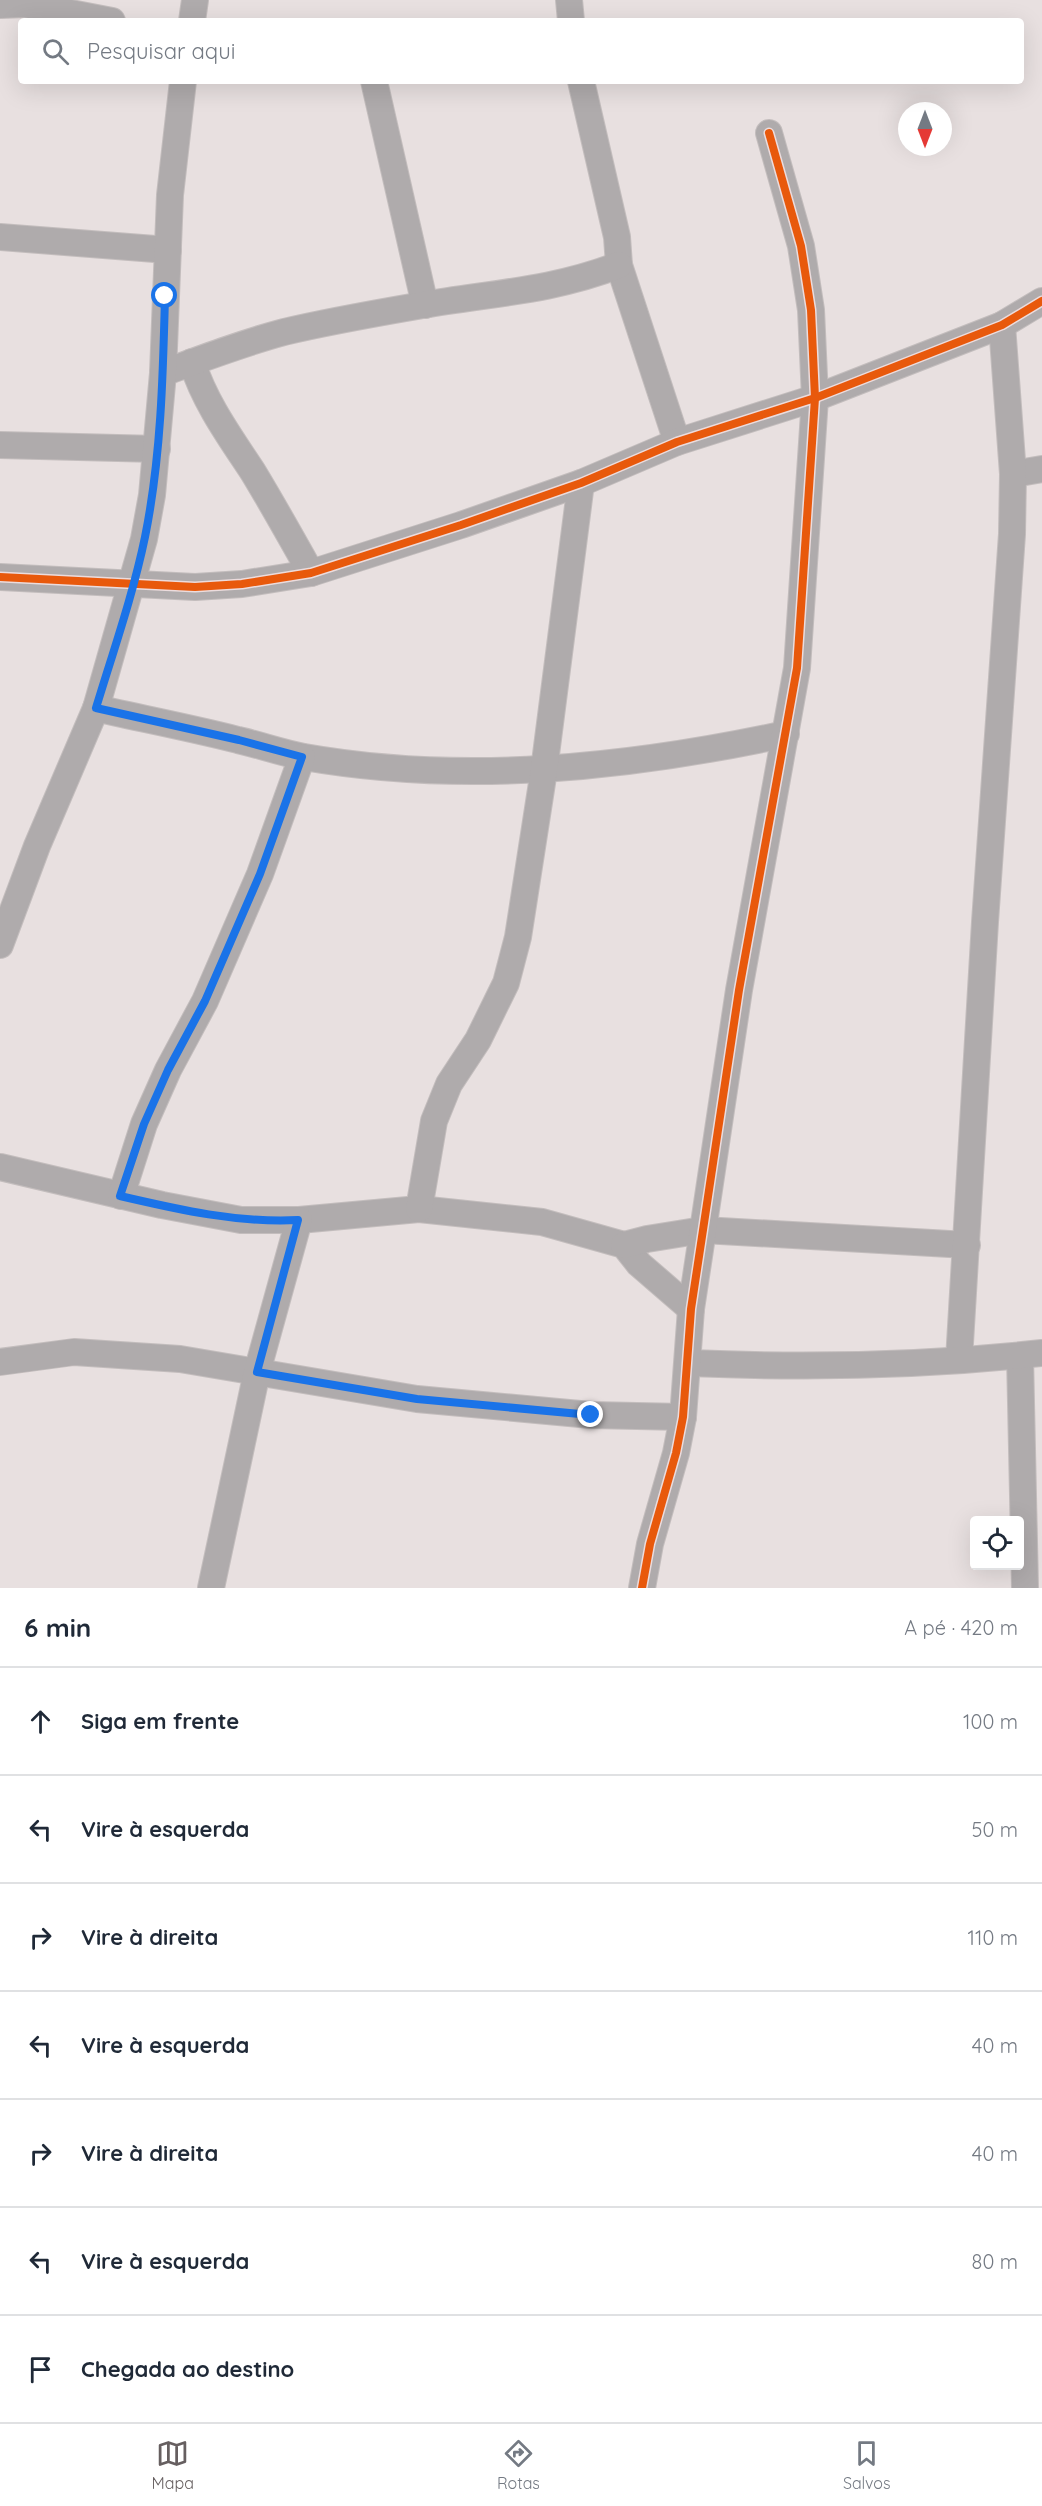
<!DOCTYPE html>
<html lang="pt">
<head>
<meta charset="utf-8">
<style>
	:root { --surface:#fff; --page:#f6f6f7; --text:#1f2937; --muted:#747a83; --line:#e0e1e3; --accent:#665f60 }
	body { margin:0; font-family:Quicksand,sans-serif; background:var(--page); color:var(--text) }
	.controls { position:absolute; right:18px; bottom:18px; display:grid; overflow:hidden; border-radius:6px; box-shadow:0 6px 24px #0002 }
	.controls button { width:54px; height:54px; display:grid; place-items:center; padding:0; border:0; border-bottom:2px solid var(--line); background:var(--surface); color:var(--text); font:30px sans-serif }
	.compass { position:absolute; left:898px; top:102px; width:54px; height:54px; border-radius:50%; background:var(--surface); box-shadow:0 6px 24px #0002; rotate:180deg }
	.stop { position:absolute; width:18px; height:18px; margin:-14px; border:4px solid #1a73e8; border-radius:50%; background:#fff }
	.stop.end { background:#1a73e8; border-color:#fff; box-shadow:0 2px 6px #0008 }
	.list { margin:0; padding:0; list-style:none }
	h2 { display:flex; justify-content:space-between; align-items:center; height:78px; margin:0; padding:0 24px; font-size:26px }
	h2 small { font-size:20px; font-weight:400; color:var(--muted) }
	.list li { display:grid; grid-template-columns:39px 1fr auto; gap:18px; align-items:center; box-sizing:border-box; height:108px; padding:0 24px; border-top:2px solid var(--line) }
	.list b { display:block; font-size:22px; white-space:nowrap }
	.list em { font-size:20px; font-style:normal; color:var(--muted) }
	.icon { flex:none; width:33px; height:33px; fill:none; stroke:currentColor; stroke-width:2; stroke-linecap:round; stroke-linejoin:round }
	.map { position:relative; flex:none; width:1042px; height:1588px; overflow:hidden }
	.search { position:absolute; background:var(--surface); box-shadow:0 6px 24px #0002; left:18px; right:18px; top:18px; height:66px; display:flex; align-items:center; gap:15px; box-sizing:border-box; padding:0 21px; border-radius:6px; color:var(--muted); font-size:22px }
	.sheet { height:834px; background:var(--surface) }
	nav { display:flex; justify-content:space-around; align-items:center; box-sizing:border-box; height:84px; border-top:2px solid var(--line); background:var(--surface); font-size:16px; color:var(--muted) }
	nav a { display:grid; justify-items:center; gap:3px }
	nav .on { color:var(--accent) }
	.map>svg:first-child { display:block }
</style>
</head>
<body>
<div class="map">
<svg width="1042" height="1588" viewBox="0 0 1042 1588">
	<rect width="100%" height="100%" fill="#e8e0e0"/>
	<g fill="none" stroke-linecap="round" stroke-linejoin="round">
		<defs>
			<g id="street">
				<polyline points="569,0 571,21"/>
				<polyline points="0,5 24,4 112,21"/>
				<polyline points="192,21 195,0"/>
				<polyline points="374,81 425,305"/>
				<polyline points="581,81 617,237 619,265 677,442"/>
				<polyline points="0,237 168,250"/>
				<path d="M192 362C205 403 230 437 253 472 273 505 292 539 311 573"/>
				<path d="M163 373C203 358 243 343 284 332 330 321 377 313 423 305 492 293 552 291 619 265"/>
				<polyline points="0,445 157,449"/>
				<polyline points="1013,474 1042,469"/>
				<polyline points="0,577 195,587 242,584 311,573 461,525 581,483 677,442 815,398 1002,325 1042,301"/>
				<path d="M96 708C143 719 191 728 238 740 260 745 282 753 304 757 464 785 628 768 786 734"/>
				<polyline points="0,945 37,846 96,708 144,539 152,495 163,373 170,195 183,81"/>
				<polyline points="0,1167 162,1205 241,1220 299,1220 419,1209 542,1222 624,1245 639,1264 691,1309"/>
				<polyline points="121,1196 144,1124 168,1070 205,1001 260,874 302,757"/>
				<polyline points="419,1209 434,1121 449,1084 478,1040 506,983 518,937 544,770 581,483"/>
				<polyline points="624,1245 647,1239 703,1230 967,1245"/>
				<polyline points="1020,1356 1025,1588"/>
				<polyline points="959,1360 985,922 1012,534 1013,474 1002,325"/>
				<polyline points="0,1362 74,1352 180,1359 417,1399 591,1415 683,1417"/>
				<path d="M689 1363C807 1368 924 1366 1042 1353"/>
				<polyline points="211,1588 257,1372 299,1220"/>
				<polyline points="642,1588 650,1544 676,1453 683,1417 691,1309 703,1230 739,990 797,668 815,398 811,310 801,246 769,133"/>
			</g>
		</defs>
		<use href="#street" stroke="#c3bdbd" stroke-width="28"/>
		<use href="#street" stroke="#afabac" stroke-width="26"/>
		<defs>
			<g id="cycleway">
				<polyline points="0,577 195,587 242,584 311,573 461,525 581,483 677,442 815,398 1002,325 1042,301"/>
				<polyline points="642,1588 650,1544 676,1453 683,1417 691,1309 703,1230 739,990 797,668 815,398 811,310 801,246 769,133"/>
			</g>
		</defs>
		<use href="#cycleway" stroke="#ecdcdd" stroke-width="11"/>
		<use href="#cycleway" stroke="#e8590c" stroke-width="8"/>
	</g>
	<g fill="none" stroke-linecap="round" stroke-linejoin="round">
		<path stroke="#1a73e8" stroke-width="8" d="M165 296C163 376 161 458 145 537 133 595 113 652 96 708L239 740 302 757 260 874 205 1001 168 1070 144 1124 120 1196C180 1210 237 1223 298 1220L257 1372 417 1399 591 1415"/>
	</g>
</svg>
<div class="controls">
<button><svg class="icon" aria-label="locate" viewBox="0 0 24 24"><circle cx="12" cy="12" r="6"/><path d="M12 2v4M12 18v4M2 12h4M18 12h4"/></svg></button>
</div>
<svg class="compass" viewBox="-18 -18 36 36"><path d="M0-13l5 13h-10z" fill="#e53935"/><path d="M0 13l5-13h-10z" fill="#747a83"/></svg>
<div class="stop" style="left:165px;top:296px"></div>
<div class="stop end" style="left:591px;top:1415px"></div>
<div class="search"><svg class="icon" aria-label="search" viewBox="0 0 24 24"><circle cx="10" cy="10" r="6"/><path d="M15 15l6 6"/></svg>Pesquisar aqui</div>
</div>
<section class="sheet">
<h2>6 min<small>A pé · 420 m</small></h2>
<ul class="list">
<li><svg class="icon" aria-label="ahead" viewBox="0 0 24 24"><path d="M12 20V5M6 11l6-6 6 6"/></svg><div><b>Siga em frente</b></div><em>100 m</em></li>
<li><svg class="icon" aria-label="left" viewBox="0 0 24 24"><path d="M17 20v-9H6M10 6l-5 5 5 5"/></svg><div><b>Vire à esquerda</b></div><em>50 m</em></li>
<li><svg class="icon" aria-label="right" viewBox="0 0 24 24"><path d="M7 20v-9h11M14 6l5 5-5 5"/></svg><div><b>Vire à direita</b></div><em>110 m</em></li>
<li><svg class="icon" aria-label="left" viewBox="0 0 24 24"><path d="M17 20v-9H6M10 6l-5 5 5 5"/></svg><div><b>Vire à esquerda</b></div><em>40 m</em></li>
<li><svg class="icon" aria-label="right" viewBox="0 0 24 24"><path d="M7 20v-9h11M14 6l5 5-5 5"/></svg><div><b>Vire à direita</b></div><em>40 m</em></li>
<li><svg class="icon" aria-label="left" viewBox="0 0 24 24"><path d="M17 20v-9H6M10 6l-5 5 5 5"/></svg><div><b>Vire à esquerda</b></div><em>80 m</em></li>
<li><svg class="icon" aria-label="arrive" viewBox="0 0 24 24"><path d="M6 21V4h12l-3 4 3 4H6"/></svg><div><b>Chegada ao destino</b></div></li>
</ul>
</section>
<nav>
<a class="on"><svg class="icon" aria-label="map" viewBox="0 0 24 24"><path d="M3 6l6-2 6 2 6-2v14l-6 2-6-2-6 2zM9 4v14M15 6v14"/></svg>Mapa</a>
<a><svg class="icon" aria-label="directions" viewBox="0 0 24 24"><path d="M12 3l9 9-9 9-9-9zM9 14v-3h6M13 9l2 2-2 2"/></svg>Rotas</a>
<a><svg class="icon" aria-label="saved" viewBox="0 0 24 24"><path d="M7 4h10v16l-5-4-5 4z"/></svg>Salvos</a>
</nav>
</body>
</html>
